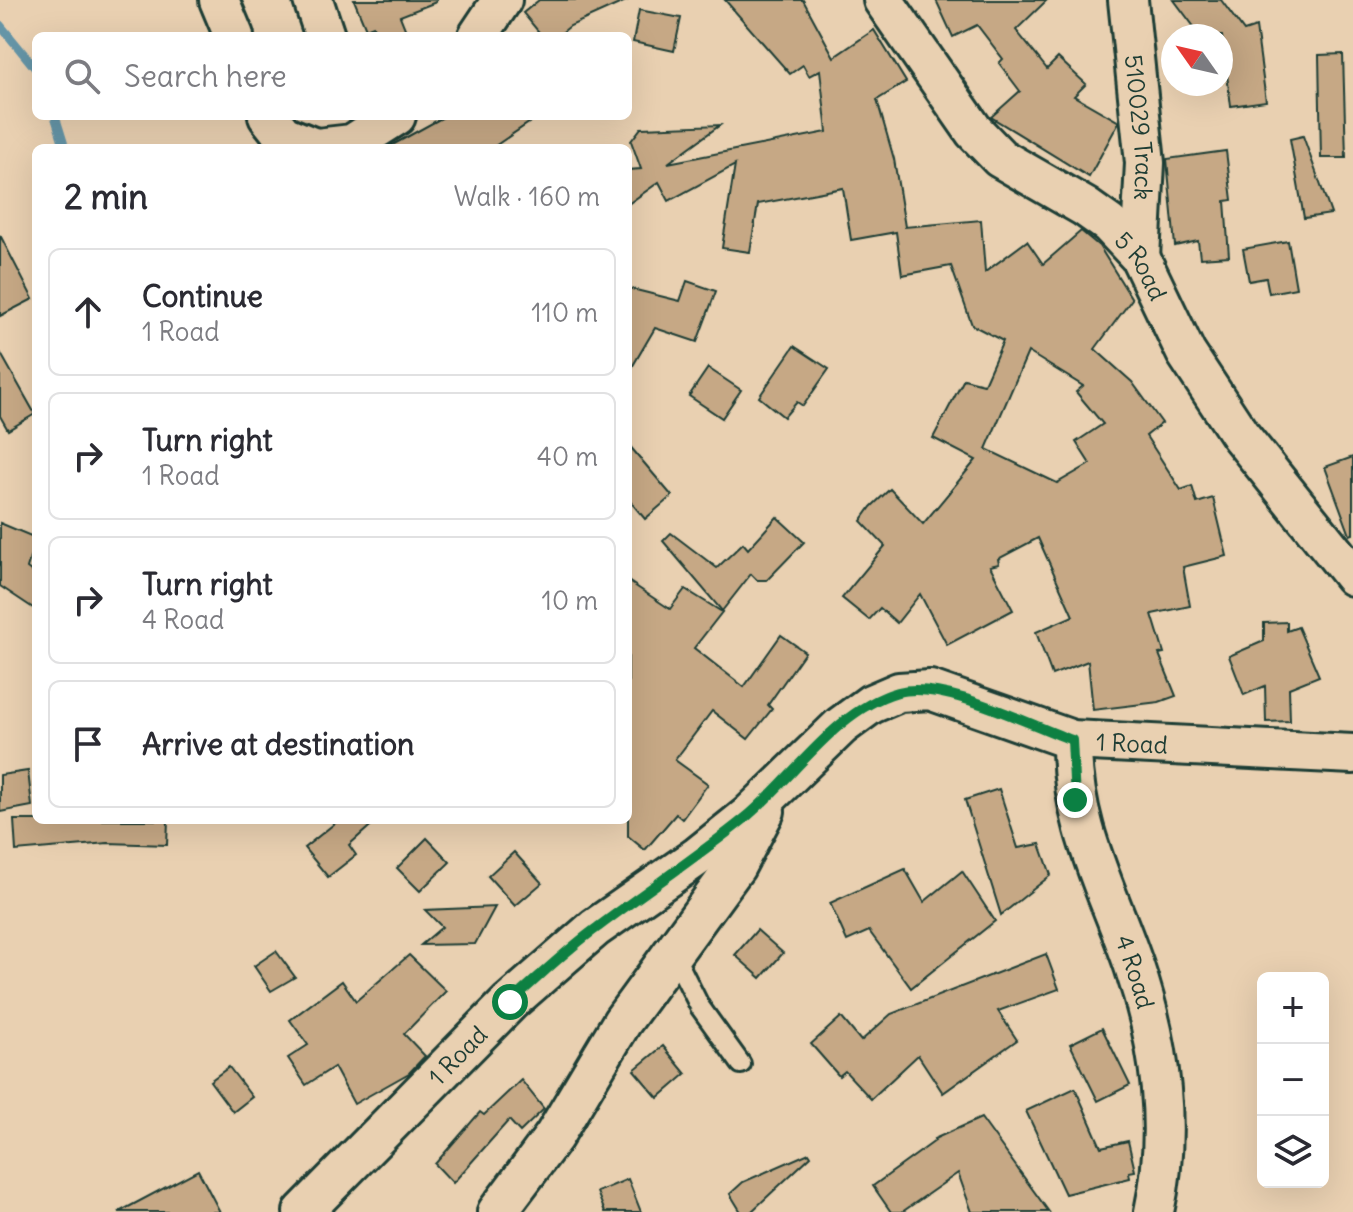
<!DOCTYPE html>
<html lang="en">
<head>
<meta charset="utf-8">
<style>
	:root { --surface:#fff; --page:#f2f2f3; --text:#2b2b33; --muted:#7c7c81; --line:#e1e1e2 }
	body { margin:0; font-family:Delius,sans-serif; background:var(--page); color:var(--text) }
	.controls { position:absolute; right:24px; bottom:24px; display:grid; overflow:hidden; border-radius:12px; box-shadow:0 8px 32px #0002 }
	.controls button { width:72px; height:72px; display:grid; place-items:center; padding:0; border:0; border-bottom:2px solid var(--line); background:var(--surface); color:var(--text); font:40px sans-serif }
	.compass { position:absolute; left:1161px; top:24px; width:72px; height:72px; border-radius:50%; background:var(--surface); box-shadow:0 8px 32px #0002; rotate:304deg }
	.stop { position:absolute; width:24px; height:24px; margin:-18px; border:6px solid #0b8043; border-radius:50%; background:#fff }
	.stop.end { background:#0b8043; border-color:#fff; box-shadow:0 2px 8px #0008 }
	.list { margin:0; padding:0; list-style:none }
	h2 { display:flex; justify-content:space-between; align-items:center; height:104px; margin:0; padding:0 32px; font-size:34px }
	h2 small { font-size:26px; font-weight:400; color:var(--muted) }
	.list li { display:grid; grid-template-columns:52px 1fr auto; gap:24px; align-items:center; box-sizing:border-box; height:128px; margin:0 16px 16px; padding:0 16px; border:2px solid var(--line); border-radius:12px }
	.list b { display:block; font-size:30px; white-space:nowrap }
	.list p { margin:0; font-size:26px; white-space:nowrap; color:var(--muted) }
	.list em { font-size:26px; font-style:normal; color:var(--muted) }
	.icon { flex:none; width:44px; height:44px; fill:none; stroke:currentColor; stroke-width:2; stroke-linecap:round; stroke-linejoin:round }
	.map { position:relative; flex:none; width:1353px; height:1212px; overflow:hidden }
	.search { position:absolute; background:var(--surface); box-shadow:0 8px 32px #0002; left:32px; top:32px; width:600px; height:88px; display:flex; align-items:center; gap:20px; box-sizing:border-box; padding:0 28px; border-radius:12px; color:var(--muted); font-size:30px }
	.panel { position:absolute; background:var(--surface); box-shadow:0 8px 32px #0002; left:32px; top:144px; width:600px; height:680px; border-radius:12px }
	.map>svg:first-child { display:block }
</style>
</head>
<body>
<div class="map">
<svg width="1353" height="1212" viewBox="0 0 1353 1212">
	<rect width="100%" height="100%" fill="#e9d0b1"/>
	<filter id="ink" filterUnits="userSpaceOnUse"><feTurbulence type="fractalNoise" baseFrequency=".0125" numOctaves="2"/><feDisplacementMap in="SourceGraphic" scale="16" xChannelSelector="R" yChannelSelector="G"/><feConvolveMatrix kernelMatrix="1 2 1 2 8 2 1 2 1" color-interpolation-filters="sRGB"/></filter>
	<g filter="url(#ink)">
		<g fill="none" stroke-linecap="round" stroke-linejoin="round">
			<g stroke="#6595a7" stroke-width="9">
				<polyline points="0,25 36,69"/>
				<polyline points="55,116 65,148"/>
			</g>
		</g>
		<g fill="#c6a885" stroke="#1f3d34" stroke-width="2" fill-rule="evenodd">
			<polygon points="354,0 436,0 436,2 400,16 408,36 376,36 373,26 366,29"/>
			<polygon points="539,0 628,0 570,26 558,36 542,36 523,13"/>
			<path d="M725 0H803L834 57 874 30 906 82 877 100 894 159 905 227 981 220 985 272 1027 241 1043 264 1081 231 1099 246 1132 299 1095 349 1132 382 1162 423 1146 436 1181 490 1192 486 1197 503 1213 498 1227 556 1183 567 1190 606 1152 614 1164 653 1159 654 1176 696 1159 702 1093 710 1088 661 1052 675 1036 632 1073 616 1038 538 998 559 999 564 990 566 1013 610 947 645 920 594 897 623 880 608 869 620 842 598 885 546 861 521 871 507 890 489 923 524 976 460 933 438 964 379 984 384 1003 341 972 325 951 266 902 275 896 232 851 240 843 188 758 204 750 252 722 248 735 165 669 201 659 182 628 204V170L641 169 631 141 641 128 720 125 668 163 827 132 820 70 809 76 803 65 790 74ZM1028 352 1083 386 1076 392 1103 424 1076 442 1090 464 1057 483 986 449Z"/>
			<polygon points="936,0 1047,0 1016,30 1047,69 1058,58 1086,84 1074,96 1119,122 1089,177 991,117 1020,91 999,63 1003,59 977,25 953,37"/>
			<polygon points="1174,0 1221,0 1244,31 1256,27 1266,101 1231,106 1222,36 1201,36"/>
			<polygon points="639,10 681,18 674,51 633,42"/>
			<polygon points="1343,54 1346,158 1321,158 1319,55"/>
			<polygon points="445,116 539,116 492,148 387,148"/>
			<polygon points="1303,136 1331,214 1304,218 1290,139"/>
			<polygon points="1226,151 1232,200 1225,201 1229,256 1200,258 1198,241 1175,246 1167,159"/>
			<polygon points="0,235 33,299 0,316"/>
			<polygon points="1288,241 1296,288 1269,293 1266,278 1249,281 1243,249"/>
			<polygon points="687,281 716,291 697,342 655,328 628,374 628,288 680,301"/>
			<polygon points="794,346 829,369 803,406 797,402 784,417 759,397"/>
			<polygon points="0,352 35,414 8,430 0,416"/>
			<polygon points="708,368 741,390 722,418 689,396"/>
			<polygon points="628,444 672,496 645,519 628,499"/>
			<polygon points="1353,457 1353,534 1350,535 1325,467"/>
			<polygon points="777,517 804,542 767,580 757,580 751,574 722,611 663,541 671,533 717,568 743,543 748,549"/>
			<polygon points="0,523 36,538 27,568 36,575 36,610 0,586"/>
			<polygon points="628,581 670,609 685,589 722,612 694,648 744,687 781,635 805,652 768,705 772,709 748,739 712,711 675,760 708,784 682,819 676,814 645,850 628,836"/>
			<polygon points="1287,622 1287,631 1298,627 1319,676 1289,688 1290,721 1266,722 1265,686 1244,695 1229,656 1264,641 1264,623"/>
			<polygon points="28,771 32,806 0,812 0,775"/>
			<polygon points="999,789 1018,848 1040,844 1051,875 1001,915 965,800"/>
			<polygon points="14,820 168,820 167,845 108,843 16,851"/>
			<polygon points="339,820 377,820 349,845 356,855 328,877 304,848"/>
			<polygon points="427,838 450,862 420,891 397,868"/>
			<polygon points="514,852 542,883 515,906 488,876"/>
			<polygon points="905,869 924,902 962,871 995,921 911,988 869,931 847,941 830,903"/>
			<polygon points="495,907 475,944 421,945 442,927 425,910"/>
			<polygon points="757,930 783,953 761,978 735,955"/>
			<polygon points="276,951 295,977 271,991 254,966"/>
			<polygon points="1046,954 1059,989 998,1011 1017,1040 943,1093 918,1055 871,1099 845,1071 839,1076 811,1044 841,1017 861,1041 891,1014"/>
			<polygon points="409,955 446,991 404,1034 425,1056 409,1073 354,1104 334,1067 306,1085 288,1058 308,1045 290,1020 342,981 356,1001"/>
			<polygon points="1102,1028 1130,1085 1098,1101 1070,1044"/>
			<polygon points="663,1046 686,1074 658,1098 634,1070"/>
			<polygon points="229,1067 252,1097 233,1112 210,1081"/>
			<polygon points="521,1080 544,1109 520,1132 509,1120 453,1183 435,1164 480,1112 484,1115"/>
			<polygon points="1075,1088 1101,1147 1128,1141 1135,1171 1129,1172 1130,1178 1065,1194 1026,1111"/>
			<polygon points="981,1118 1049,1212 972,1212 958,1173 902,1212 891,1212 873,1186 935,1141 934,1139"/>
			<polygon points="809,1153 811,1156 751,1212 741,1212 730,1194 743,1182"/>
			<polygon points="198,1170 220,1212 119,1212"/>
			<polygon points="628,1179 641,1212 605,1212 597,1192"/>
		</g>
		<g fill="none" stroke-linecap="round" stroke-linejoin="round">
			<defs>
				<polyline id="service" points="674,955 700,1007 741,1064"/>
				<g id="minor">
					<polyline points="219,0 234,36"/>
					<polyline points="313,0 325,36"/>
					<path id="s1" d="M883 0 974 131 1000 158 1085 207 1109 224 1140 257 1186 353 1240 435 1353 576"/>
					<path id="s2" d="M1128 0 1145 163 1140 257"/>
					<polyline points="478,36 502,0"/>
					<polyline points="268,116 283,135 315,148"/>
					<polyline points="317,148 352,144 396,116"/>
					<path id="s3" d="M1072 740C1071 827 1107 887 1134 966 1161 1045 1172 1131 1154 1212"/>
					<path id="s4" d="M303 1212 510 1002 595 928 698 856 748 816 841 726 871 704 899 692 930 690 1072 740 1353 754"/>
					<polyline points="497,1212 554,1136 622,1022 736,866 765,811"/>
				</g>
			</defs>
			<use href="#service" stroke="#1f3d34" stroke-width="24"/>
			<use href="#minor" stroke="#1f3d34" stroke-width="44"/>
			<use href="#service" stroke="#e9d0b1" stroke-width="18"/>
			<use href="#minor" stroke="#e9d0b1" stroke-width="38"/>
		</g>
	</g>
	<g fill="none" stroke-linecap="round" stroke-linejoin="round" filter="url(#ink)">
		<path stroke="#0b8043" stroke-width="10" d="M510 1002C539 977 567 949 598 927 647 890 697 857 744 819 793 779 835 710 898 692 943 680 1028 724 1072 740L1075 800"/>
	</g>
	<g text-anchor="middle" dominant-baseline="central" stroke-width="6" stroke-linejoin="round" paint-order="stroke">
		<g font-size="24" fill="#1f3d34" stroke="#e9d0b1">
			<text stroke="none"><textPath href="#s2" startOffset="128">510029 Track</textPath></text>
			<text stroke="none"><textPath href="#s1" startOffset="378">5 Road</textPath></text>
			<text stroke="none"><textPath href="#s4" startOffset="1036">1 Road</textPath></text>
			<text stroke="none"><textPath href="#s3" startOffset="242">4 Road</textPath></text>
			<text stroke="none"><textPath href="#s4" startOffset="220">1 Road</textPath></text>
		</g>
	</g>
</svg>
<div class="controls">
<button>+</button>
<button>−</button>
<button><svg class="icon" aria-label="layers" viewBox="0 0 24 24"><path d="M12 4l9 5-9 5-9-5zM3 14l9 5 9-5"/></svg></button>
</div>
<svg class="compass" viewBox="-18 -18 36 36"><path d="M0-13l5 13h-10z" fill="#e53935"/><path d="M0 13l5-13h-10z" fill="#7c7c81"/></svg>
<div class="stop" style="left:510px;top:1002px"></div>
<div class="stop end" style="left:1075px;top:800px"></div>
<div class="search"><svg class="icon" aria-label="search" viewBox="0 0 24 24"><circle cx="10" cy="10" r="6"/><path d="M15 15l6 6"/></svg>Search here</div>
<section class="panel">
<h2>2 min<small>Walk · 160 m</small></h2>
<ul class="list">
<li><svg class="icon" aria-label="ahead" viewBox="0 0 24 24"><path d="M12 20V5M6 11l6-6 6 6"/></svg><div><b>Continue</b><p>1 Road</p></div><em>110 m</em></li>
<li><svg class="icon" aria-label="right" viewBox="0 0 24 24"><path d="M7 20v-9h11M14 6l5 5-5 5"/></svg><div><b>Turn right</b><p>1 Road</p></div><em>40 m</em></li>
<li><svg class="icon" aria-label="right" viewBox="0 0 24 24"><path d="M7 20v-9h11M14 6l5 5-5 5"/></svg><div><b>Turn right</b><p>4 Road</p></div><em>10 m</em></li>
<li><svg class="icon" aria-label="arrive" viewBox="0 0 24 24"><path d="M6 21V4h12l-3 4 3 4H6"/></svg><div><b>Arrive at destination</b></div></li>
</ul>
</section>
</div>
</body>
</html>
